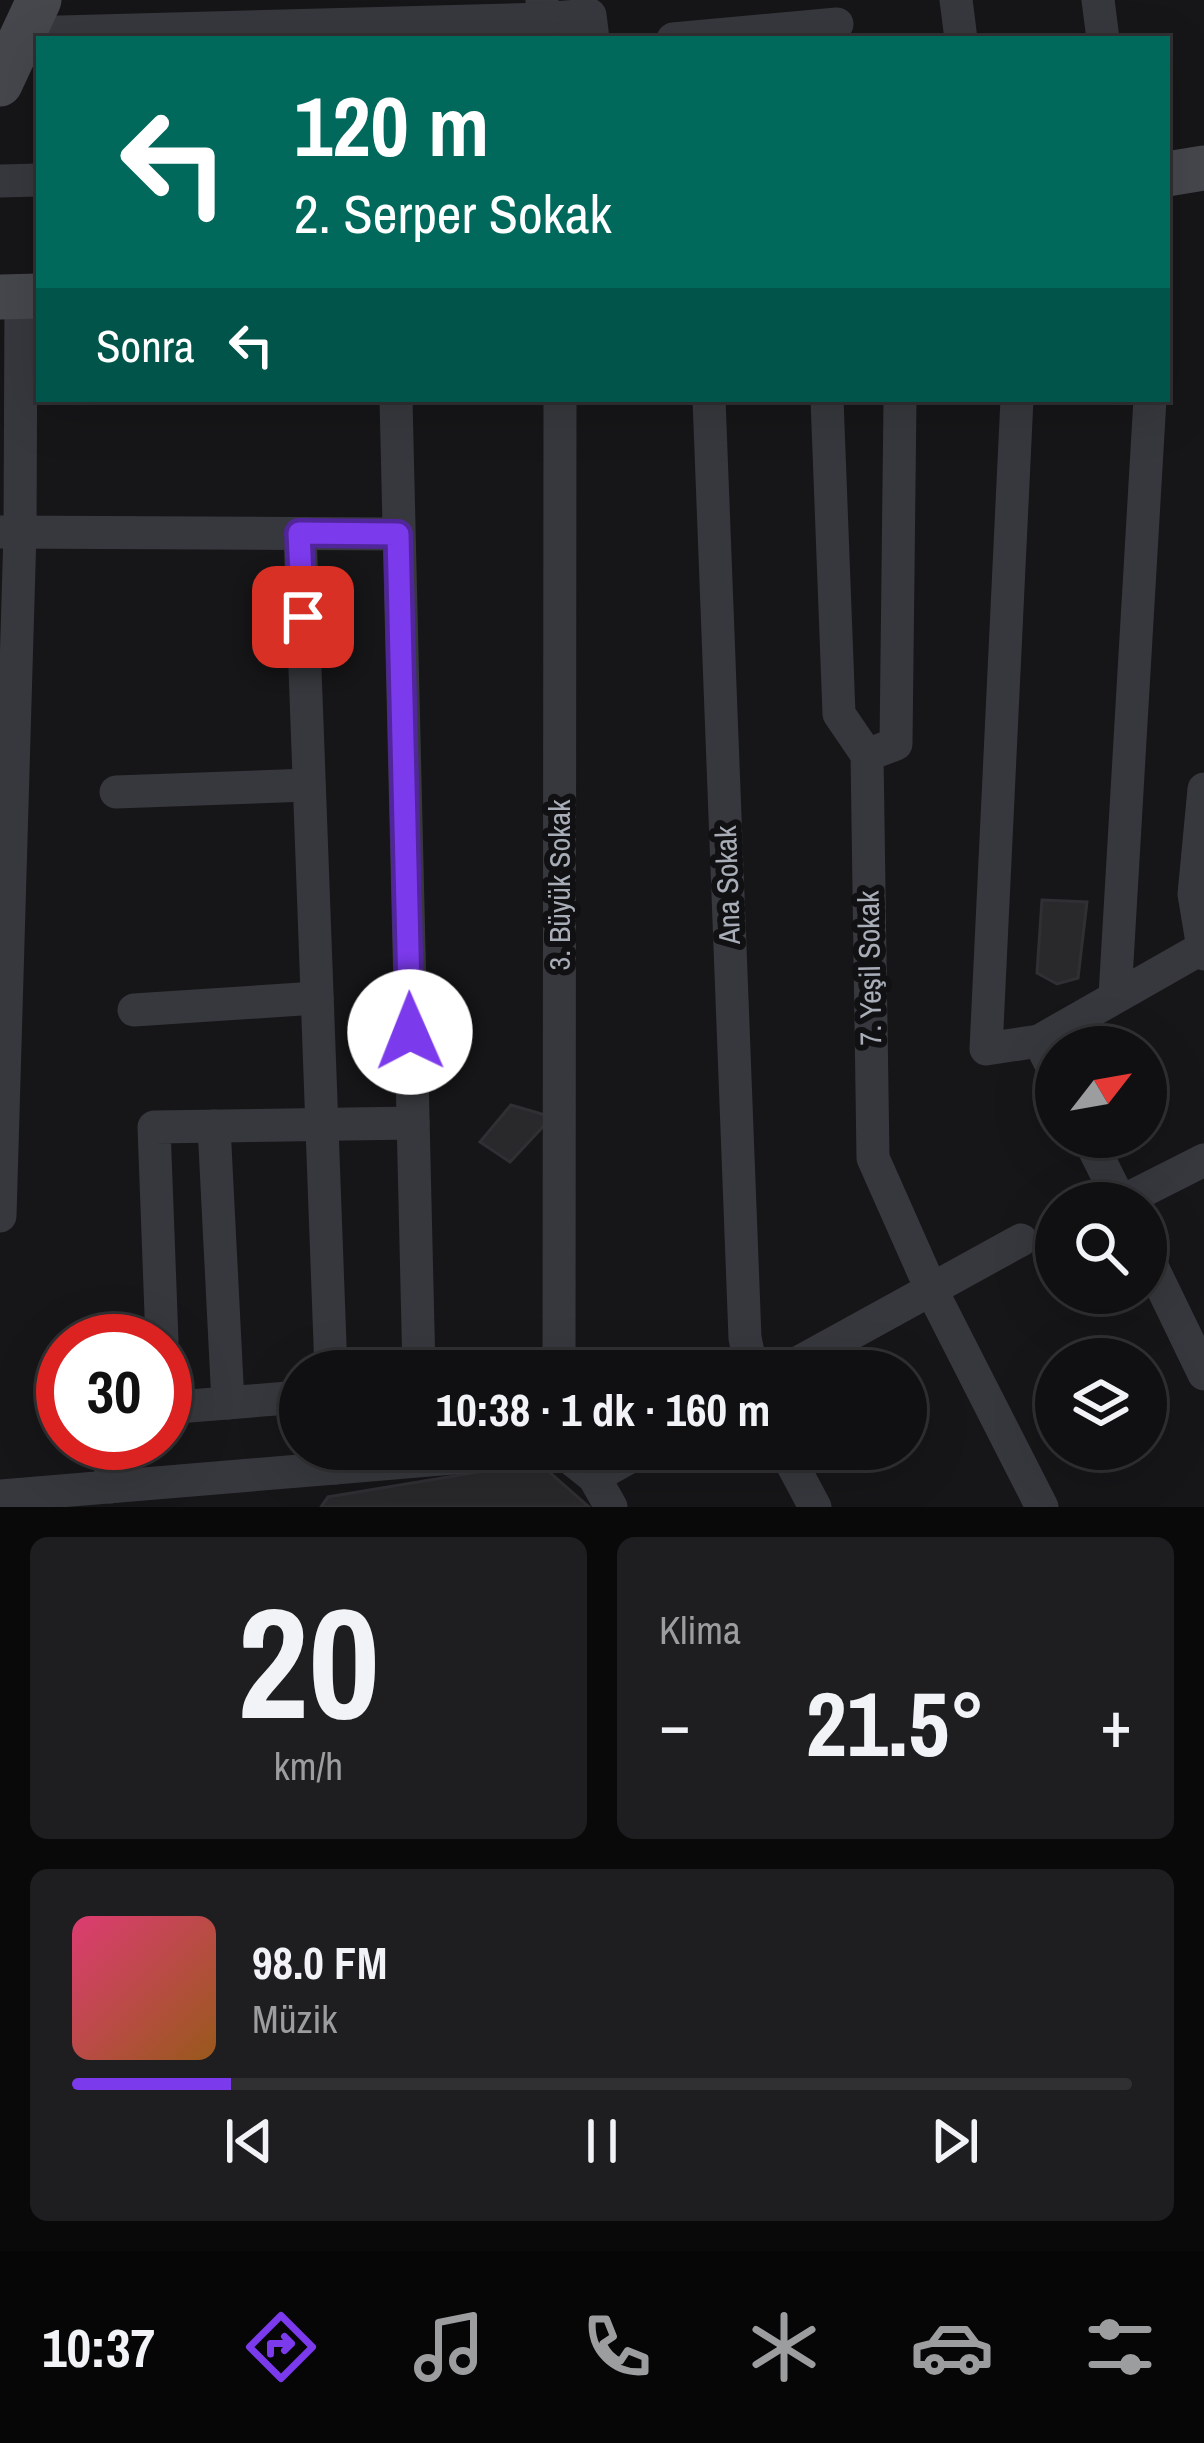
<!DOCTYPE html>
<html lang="tr">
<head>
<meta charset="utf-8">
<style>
	:root { --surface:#101012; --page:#1e1e20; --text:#f1f3f6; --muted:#9c9d9f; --line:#303032; --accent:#7c3aed }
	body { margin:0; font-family:"Archivo Narrow",sans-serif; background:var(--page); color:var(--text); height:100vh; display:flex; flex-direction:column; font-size:45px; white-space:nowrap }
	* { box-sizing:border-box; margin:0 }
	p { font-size:39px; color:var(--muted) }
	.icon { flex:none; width:66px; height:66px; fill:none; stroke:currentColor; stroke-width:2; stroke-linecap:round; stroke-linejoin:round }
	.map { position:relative; height:1507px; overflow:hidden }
	.panel { display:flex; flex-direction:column; gap:30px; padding:30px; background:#09090a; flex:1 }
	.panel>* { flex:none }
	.top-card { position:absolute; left:36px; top:36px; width:1134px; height:366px; border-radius:0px; box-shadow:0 12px 48px #0002,0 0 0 3px var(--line); background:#00695c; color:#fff; overflow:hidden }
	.needle { width:78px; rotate:59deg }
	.buttons { position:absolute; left:1035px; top:1026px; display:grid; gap:24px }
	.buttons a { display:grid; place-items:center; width:132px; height:132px; border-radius:50%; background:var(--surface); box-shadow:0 12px 48px #0002,0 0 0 3px var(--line); font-size:60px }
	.speed { position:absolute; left:36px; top:1314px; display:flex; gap:24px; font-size:60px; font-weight:700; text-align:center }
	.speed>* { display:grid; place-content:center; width:156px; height:156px; border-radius:50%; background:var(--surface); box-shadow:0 12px 48px #0002,0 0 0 3px var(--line); line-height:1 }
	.speed .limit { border:18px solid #d22; background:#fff; color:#111 }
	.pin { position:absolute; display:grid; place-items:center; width:102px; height:102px; color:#fff; margin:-51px; border-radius:24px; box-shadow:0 6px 18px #0006 }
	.me { position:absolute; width:132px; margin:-66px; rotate:359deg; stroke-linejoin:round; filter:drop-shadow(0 0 9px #0008) }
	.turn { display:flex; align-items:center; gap:42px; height:252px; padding:0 60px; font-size:54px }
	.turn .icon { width:156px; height:156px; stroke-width:2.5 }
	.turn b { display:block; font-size:84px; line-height:102px }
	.then { display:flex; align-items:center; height:114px; padding:0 60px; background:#0003; gap:24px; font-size:45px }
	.big { font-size:90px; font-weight:700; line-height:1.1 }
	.panel .tile { flex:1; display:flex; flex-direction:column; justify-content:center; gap:18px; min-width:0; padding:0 42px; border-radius:18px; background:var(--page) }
	.panel .dial { align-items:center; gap:0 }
	.dial b { font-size:156px; line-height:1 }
	.song { display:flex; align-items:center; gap:36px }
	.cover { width:144px; height:144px; border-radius:18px; background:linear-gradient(135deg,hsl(340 70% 55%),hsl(30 70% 35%)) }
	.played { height:12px; border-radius:6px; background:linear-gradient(90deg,var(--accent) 15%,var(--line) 15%) }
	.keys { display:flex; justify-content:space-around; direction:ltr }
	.heat { display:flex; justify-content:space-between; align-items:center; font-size:66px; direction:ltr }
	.panel .tiles { flex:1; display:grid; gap:30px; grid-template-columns:1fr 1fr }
	.tile:last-child { grid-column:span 2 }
	.trip { position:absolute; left:279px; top:1350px; width:648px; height:120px; border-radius:60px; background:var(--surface); box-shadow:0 12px 48px #0002,0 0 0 3px var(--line); font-weight:700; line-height:120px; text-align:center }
	.dock { display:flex; height:192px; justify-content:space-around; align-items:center; background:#060607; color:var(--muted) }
	.dock .icon { width:84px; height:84px }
	.dock .selected { color:var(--accent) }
	.dock b { font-size:54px; color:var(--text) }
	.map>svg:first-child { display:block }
	.building { fill:#29292c; stroke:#303034; stroke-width:3 }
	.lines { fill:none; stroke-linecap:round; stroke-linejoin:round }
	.street { stroke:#37383d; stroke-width:33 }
	.secondary { stroke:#45474d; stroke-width:45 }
	.route-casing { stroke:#51269a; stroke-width:30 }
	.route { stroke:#7c3aed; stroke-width:21 }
	.labels { text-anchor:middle; stroke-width:12; stroke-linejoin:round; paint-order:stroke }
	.street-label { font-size:30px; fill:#a8adb8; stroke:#111113 }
</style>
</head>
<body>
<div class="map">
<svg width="1204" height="1507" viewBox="0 0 1204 1507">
	<rect width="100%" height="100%" fill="#161618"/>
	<g class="building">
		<polygon points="1042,900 1087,902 1078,978 1057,984 1037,973"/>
		<polygon points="511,1105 552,1117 510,1162 480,1142"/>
		<polygon points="538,1462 589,1507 321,1507 328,1497"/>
	</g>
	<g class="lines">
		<g class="street">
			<polyline points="956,0 961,39"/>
			<polyline points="1098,0 1103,39"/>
			<polyline points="542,1 543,19 590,15 593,39"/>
			<polyline points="23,33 543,19"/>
			<polyline points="673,39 837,24"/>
			<polyline points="0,181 39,180"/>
			<polyline points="396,399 419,1371"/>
			<polyline points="709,399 745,1338 752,1371"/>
			<polyline points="827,399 839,714 867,755 873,1158 931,1289 1042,1507"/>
			<polyline points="1017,399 986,1049 1039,1041 1204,947"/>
			<polyline points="2,532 398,534"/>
			<polyline points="300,534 331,1371"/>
			<polyline points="867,755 896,744 900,399"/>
			<polyline points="1204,789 1194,894 1204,954"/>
			<polyline points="116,792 309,785"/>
			<polyline points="1115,996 1150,399"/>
			<polyline points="134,1010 317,998"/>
			<polyline points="1039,1041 1056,1074"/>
			<polyline points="214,1126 228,1403"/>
			<polyline points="1088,1137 1121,1203"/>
			<polyline points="1121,1202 1204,1160"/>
			<polyline points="0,1216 20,532 21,297"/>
			<polyline points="1146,1254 1204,1374"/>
			<polyline points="162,1341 154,1127 413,1123"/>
			<polyline points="559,1371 560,399"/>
			<polyline points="783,1371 1021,1240"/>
			<polyline points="165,1408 300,1397"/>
			<polyline points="559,1449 594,1477 611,1507"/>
			<polyline points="784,1449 815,1507"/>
			<polyline points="334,1451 335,1468 559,1449"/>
			<polyline points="594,1477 644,1449"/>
			<polyline points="110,1487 112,1443"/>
			<polyline points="0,1496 335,1468"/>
		</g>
		<g class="secondary">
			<polyline points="0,84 39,0"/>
			<polyline points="1167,174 1204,168"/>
			<polyline points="0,297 39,296"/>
		</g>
	</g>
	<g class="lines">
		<g class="route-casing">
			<polyline id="route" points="303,617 299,533 398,534 410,1032"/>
		</g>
		<use href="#route" class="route"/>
	</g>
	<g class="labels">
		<g class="street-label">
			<text transform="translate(560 885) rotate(-90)" y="10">3. Büyük Sokak</text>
			<text transform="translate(728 885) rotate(-92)" y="10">Ana Sokak</text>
			<text transform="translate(870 968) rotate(-91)" y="10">7. Yeşil Sokak</text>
		</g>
	</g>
</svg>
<div class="buttons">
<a><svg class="needle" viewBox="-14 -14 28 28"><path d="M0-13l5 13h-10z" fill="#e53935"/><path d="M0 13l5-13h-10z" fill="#9c9d9f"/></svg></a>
<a><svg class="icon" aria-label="search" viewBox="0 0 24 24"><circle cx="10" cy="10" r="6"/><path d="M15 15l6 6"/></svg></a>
<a><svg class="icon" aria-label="layers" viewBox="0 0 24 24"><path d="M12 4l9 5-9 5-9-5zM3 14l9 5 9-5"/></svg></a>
</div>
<div class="speed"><div class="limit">30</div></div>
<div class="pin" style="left:303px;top:617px;background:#d93025"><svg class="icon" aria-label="arrive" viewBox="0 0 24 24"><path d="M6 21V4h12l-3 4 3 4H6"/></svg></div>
<svg class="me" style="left:410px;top:1032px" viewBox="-20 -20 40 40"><circle r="19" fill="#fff"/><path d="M0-13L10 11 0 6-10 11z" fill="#7c3aed"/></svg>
<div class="trip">10:38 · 1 dk · 160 m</div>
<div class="top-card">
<div class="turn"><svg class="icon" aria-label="left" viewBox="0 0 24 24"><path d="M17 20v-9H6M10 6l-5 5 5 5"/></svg><div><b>120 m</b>2. Serper Sokak</div></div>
<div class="then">Sonra<svg class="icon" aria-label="left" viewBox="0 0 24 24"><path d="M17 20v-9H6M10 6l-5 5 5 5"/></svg></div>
</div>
</div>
<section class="panel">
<div class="tiles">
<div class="tile dial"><b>20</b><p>km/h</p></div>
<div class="tile"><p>Klima</p>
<div class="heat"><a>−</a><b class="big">21.5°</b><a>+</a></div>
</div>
<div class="tile">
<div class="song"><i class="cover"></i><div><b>98.0 FM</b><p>Müzik</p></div></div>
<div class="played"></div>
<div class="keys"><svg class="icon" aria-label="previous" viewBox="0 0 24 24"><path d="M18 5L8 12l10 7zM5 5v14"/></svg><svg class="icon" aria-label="pause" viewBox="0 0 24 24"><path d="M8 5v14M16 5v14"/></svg><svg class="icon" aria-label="next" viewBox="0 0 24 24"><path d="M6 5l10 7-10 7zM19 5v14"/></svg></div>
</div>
</div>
</section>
<nav class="dock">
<b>10:37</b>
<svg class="icon selected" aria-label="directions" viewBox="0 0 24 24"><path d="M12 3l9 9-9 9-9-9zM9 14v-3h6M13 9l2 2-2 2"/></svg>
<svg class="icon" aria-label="music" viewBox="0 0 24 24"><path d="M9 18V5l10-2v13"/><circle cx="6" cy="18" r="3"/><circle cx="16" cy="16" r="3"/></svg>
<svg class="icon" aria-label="phone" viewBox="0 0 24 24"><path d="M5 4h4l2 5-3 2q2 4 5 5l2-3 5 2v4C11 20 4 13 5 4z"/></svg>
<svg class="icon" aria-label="climate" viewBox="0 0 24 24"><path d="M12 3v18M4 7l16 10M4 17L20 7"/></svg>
<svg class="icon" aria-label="car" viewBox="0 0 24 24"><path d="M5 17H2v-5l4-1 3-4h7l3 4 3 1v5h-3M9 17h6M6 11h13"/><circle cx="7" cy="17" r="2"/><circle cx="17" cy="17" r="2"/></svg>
<svg class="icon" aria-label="filters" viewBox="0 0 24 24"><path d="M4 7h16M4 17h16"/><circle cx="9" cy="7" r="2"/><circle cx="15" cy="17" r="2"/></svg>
</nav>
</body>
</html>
